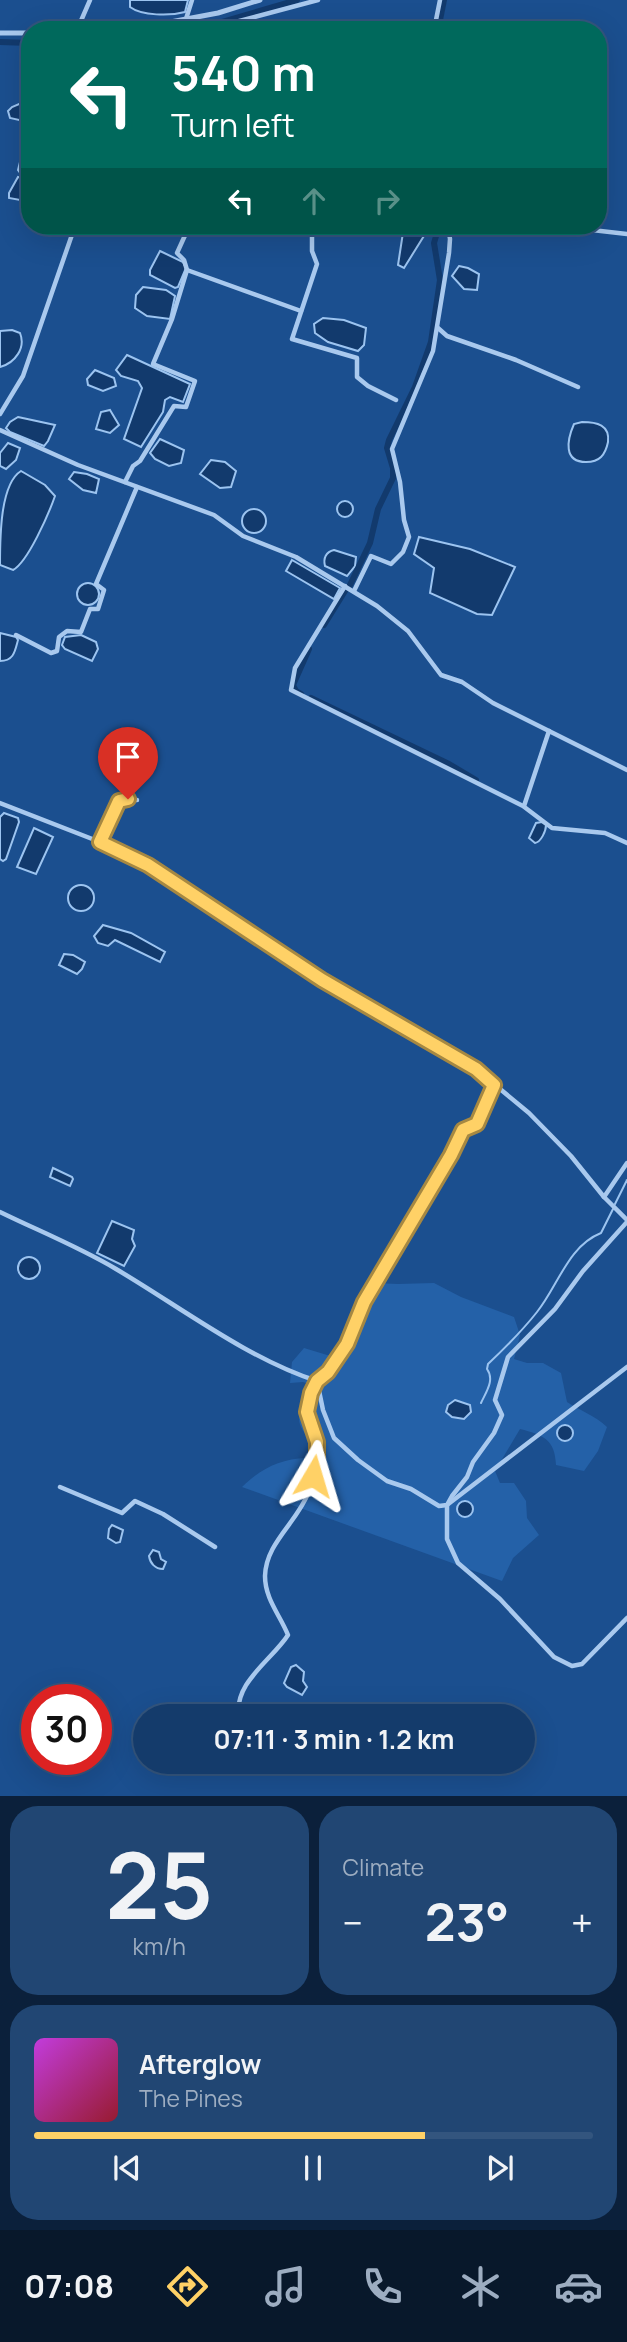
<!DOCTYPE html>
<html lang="en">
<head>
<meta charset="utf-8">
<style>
	:root { --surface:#143b6b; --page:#214673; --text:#f1f3f6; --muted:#9dadc1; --line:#33557e; --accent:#ffd166 }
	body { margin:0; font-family:Manrope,sans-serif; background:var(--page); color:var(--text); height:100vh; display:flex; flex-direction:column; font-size:26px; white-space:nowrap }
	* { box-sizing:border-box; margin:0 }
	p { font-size:23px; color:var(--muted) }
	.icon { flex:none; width:38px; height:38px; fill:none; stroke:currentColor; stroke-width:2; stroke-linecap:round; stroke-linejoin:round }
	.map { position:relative; height:1796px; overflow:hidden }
	.drawer { display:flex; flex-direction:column; gap:10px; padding:10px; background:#0b203b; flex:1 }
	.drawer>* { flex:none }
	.banner { position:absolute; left:21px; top:21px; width:586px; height:214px; border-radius:28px; box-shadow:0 7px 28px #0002,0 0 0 2px var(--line); background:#00695c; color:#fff; overflow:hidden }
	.speed { position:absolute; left:21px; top:1684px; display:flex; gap:14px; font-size:35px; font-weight:700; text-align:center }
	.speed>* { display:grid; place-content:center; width:91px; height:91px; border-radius:50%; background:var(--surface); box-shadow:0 7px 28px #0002,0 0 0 2px var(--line); line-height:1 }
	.speed .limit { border:10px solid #d22; background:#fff; color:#111 }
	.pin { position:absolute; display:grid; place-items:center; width:60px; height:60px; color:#fff; margin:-72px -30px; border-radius:50% 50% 50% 0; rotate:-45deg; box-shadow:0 0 7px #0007 }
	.pin .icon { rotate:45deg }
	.me { position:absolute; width:77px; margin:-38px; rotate:7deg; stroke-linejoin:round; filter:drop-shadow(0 0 5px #0008) }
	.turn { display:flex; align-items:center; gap:24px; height:147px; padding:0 35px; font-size:32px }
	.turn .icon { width:91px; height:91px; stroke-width:2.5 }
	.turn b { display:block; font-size:49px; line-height:60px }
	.lanes { display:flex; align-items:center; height:66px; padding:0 35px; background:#0003; justify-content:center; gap:35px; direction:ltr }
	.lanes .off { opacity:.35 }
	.big { font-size:52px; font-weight:700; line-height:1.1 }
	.drawer .widget { flex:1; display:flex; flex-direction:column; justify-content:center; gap:10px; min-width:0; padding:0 24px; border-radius:28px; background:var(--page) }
	.drawer .dial { align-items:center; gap:0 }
	.dial b { font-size:91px; line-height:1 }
	.song { display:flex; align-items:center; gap:21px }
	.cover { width:84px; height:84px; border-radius:10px; background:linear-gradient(135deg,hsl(290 70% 55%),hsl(350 70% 35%)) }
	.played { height:7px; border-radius:4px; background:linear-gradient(90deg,var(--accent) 70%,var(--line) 70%) }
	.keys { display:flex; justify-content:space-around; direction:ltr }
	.heat { display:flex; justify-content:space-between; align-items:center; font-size:38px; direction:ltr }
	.drawer .tiles { flex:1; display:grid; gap:10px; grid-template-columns:1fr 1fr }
	.widget:last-child { grid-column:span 2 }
	.trip { position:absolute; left:133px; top:1704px; width:402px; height:70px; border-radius:35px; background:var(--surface); box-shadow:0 7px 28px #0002,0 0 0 2px var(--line); font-weight:700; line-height:70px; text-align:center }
	.tab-bar { display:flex; height:112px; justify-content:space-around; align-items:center; background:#08182b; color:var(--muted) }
	.tab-bar .icon { width:49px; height:49px }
	.tab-bar .current { color:var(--accent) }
	.tab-bar b { font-size:32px; color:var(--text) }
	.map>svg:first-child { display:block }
	.green { fill:#2461a8 }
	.water { fill:#123a6d; stroke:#9cc4f0; stroke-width:2 }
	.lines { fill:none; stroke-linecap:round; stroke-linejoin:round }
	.stream { stroke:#9cc4f0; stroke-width:2 }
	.canal { stroke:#123a6d; stroke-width:6 }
	.minor { stroke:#a9c9ee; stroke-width:4.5 }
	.tertiary { stroke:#a9c9ee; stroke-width:5 }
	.route-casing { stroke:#a68842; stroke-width:18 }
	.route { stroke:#ffd166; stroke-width:12 }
</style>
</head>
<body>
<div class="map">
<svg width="627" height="1796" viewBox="0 0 627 1796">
	<rect width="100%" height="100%" fill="#1b4f8f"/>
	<path class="green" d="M372,1283l26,1 36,-1 27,14 53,20 6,18 -6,24 13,4h16l18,10 6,29c14,9 27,13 40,25l-9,24 -14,20 -28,-6c-1,-26 -13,-30 -36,-36l-25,42 5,12h14l12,18 1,17 12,17 -26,23 -11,23 -260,-94c18,-18 38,-28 64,-29l9,-12c-25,-28 -16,-28 -3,-61l-9,-3 -13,1 2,-21 12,-14 33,10 18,-33v-21z"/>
	<g class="water">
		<path d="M130,0h58l-3,12c-15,4 -43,4 -55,-5z"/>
		<path d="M19,104c10,3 11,6 11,16l-2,2 -18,-4 -2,-7 4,-4z"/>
		<polygon points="21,158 30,159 30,175 21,174 18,170"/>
		<path d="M18,177l8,2c1,8 -2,15 -6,21l-11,-2v-5z"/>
		<polygon points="404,226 423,226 427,231 404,268 398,265"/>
		<polygon points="160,251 183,262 186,268 178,287 175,288 150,275 150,270"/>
		<polygon points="459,266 468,268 479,274 477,290 464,289 452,276"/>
		<polygon points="143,287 166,290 175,296 170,319 147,316 135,308 136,295"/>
		<polygon points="323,318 344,320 366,328 364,345 358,351 328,342 315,333 314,324"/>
		<path d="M12,330l8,3c6,15 -5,30 -20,34v-36z"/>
		<polygon points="127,355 190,384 183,402 170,397 165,400 163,412 141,447 124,439 142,388 138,381 121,376 116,370"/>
		<polygon points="95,370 114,378 116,386 103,391 88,385 87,379"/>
		<polygon points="110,410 119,425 110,433 96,429 101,412"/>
		<polygon points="18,417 55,425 48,441 44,446 10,432 6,428 10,422"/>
		<path d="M582,422c15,0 28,3 26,20 -1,5 -3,11 -7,15 -4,4 -10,5 -15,5 -23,0 -19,-22 -12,-38z"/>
		<polygon points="160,439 184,450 181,463 169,466 155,459 150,453"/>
		<polygon points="8,443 20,448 16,460 6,469 0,466 0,453"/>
		<polygon points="211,460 225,462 236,471 231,487 220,488 200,474"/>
		<path d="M21,471l24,14 10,11c-6,17 -27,66 -42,74l-13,-5c0,-27 0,-81 21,-94z"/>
		<polygon points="74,472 87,474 99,479 96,493 83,490 69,479"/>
		<circle cx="345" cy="509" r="8"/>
		<circle cx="254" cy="521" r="12"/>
		<polygon points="419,537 470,549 515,567 492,615 477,614 430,593 434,568 414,554"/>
		<path d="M334,550l22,7 -1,9 -8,10 -22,-10c-2,-8 1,-14 9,-16z"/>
		<polygon points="292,560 340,588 334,599 286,571"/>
		<circle cx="88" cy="594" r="11"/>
		<path d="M0,633l16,4 2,3c-3,11 -4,21 -18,21z"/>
		<polygon points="81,635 96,642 98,649 92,661 65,649 62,645 65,637"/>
		<polygon points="4,813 18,818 19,822 6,859 3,861 0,859 0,817"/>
		<path d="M542,822l4,3c0,6 -5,17 -11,18l-6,-5 7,-15z"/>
		<polygon points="34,828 53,837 36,874 17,867"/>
		<circle cx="81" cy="898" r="13"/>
		<polygon points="103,925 131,933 165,952 160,962 115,940 108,946 98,943 94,936"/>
		<polygon points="64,954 73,955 85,962 82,969 77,974 59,965"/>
		<polygon points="53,1168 72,1177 73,1179 70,1186 50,1177"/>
		<polygon points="112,1221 134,1230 132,1239 135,1246 124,1266 97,1253"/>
		<circle cx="29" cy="1268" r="11"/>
		<polygon points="455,1400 470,1405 471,1412 464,1419 452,1417 446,1412 448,1405"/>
		<circle cx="565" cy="1433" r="8"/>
		<circle cx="465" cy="1509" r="8"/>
		<polygon points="112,1525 123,1530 120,1542 116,1543 108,1538 109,1529"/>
		<path d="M153,1550l6,2 2,7 5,3 -3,7c-8,0 -13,-6 -14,-13z"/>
		<polygon points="296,1665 304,1672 303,1681 307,1687 302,1695 287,1687 284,1683 291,1667"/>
	</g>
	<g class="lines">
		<g class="stream">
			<polyline points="615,1204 627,1180"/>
			<path d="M481,1403c5,-11 14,-23 6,-34l1,-5c17,-16 34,-33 49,-52 21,-26 31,-66 64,-79l12,-24"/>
		</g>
		<g class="canal">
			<polyline points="195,30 297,0"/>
			<polyline points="438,30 444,0"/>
			<polyline points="0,42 30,43"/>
			<polyline points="350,585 370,543 378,509 393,478 393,468 387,448 389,440 415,387 431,342 440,280 434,243 439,226"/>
			<polyline points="324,625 345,591"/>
			<polyline points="301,694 296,691 293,685 309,649"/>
			<polyline points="311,698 449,764 476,780"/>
		</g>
		<g class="minor">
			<polyline points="186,19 192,0"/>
			<polyline points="228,24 318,0"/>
			<polyline points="77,30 90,0"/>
			<polyline points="434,30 440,0"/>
			<polyline points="176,226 187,231 177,253 184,260 187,270 301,311"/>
			<polyline points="312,226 312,251 317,264 292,339 357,358 357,377 368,386 396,400"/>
			<polyline points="557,226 627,234"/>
			<polyline points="438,328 447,336 516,360 578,387"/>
			<polyline points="0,414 23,376 75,226"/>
			<polyline points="0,430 78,465 214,515 243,536 296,557 377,606 408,631 441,675 462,682 493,703 627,770"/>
			<polyline points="125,482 133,466 140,461 174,406 186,407 195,381 153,364 172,319 187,270"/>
			<polyline points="345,586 295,668 291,690 523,806 552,828 605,833 627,843"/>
			<polyline points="354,591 371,556 391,564 403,552 409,537 404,520 400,482 392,449 433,351 449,253 450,239 448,226"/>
			<polyline points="16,635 51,653 57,651 59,637 67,631 81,632 90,609 98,609 104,590 96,584 137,487"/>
			<polyline points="0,803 100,842 148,865 322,980 476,1069 529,1113 571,1156 604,1197 627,1220"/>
			<polyline points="524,806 549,731"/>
			<polyline points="100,842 119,801 137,800"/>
			<polyline points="604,1197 627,1163"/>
			<path d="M0,1212c39,19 79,35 116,57 63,37 132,90 201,112l11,-9 19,-28 17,-42 87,-147 12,-25 14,-6 17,-39"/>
			<polyline points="627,1222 583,1271 555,1309 508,1357 495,1400 502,1415 494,1433 473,1462 467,1477 452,1496 447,1505 447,1539 458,1563 500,1599 554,1657 572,1666 582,1664 627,1618"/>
			<polyline points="317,1381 323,1410 334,1438 358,1460 387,1481 411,1489 439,1506 447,1505 627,1367"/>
			<polyline points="60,1487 122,1513 135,1501 163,1514 215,1547"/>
			<path d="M239,1717c-6,-34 33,-57 49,-82 -8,-20 -23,-36 -23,-59 1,-34 33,-54 44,-85 5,-14 9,-32 8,-47 -4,-31 -18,-27 0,-62"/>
		</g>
		<g class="tertiary">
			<polyline points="128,30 218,13 260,0"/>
			<polyline points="0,33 30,33"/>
		</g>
	</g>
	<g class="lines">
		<g class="route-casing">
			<polyline id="route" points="128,799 119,801 100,842 148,865 322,980 476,1069 494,1085 477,1124 463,1130 451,1155 364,1302 347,1344 328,1372 317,1381 311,1393 307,1412 317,1442 317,1461 313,1476"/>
		</g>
		<use href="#route" class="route"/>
	</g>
</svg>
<div class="speed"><div class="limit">30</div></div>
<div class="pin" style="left:128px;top:799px;background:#d93025"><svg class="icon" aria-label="arrive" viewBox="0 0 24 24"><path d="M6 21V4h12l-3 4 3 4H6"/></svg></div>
<svg class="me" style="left:313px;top:1476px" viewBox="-20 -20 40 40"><path d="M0-17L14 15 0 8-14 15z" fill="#ffd166" stroke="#fff" stroke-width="4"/></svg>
<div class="trip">07:11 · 3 min · 1.2 km</div>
<div class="banner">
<div class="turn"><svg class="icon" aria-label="left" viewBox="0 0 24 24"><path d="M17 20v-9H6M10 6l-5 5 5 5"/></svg><div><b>540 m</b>Turn left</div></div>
<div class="lanes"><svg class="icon" aria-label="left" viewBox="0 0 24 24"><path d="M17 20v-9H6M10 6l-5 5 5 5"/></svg><svg class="icon off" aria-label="ahead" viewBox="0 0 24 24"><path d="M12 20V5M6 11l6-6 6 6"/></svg><svg class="icon off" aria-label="right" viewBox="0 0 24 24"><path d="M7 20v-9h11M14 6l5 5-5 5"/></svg></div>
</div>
</div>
<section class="drawer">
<div class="tiles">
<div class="widget dial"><b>25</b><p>km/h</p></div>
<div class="widget"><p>Climate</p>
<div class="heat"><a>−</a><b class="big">23°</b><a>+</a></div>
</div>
<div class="widget">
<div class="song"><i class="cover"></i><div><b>Afterglow</b><p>The Pines</p></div></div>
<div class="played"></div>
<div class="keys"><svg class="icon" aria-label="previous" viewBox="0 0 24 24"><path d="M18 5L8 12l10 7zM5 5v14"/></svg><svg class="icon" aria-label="pause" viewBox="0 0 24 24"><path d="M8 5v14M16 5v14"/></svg><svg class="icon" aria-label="next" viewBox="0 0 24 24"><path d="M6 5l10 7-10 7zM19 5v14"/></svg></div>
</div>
</div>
</section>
<nav class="tab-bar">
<b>07:08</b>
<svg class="icon current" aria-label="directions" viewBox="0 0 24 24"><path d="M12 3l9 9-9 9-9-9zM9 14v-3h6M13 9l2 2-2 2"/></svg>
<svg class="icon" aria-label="music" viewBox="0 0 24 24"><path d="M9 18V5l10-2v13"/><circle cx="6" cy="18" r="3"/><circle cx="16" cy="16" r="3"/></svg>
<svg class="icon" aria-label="phone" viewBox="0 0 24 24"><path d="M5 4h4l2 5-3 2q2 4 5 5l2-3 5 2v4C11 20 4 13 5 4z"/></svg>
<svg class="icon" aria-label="climate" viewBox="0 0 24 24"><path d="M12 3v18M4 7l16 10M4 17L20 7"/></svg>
<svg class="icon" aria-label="car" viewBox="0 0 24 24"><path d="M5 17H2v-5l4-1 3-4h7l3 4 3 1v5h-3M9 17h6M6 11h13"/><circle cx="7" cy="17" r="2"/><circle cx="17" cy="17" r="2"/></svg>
</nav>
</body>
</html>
